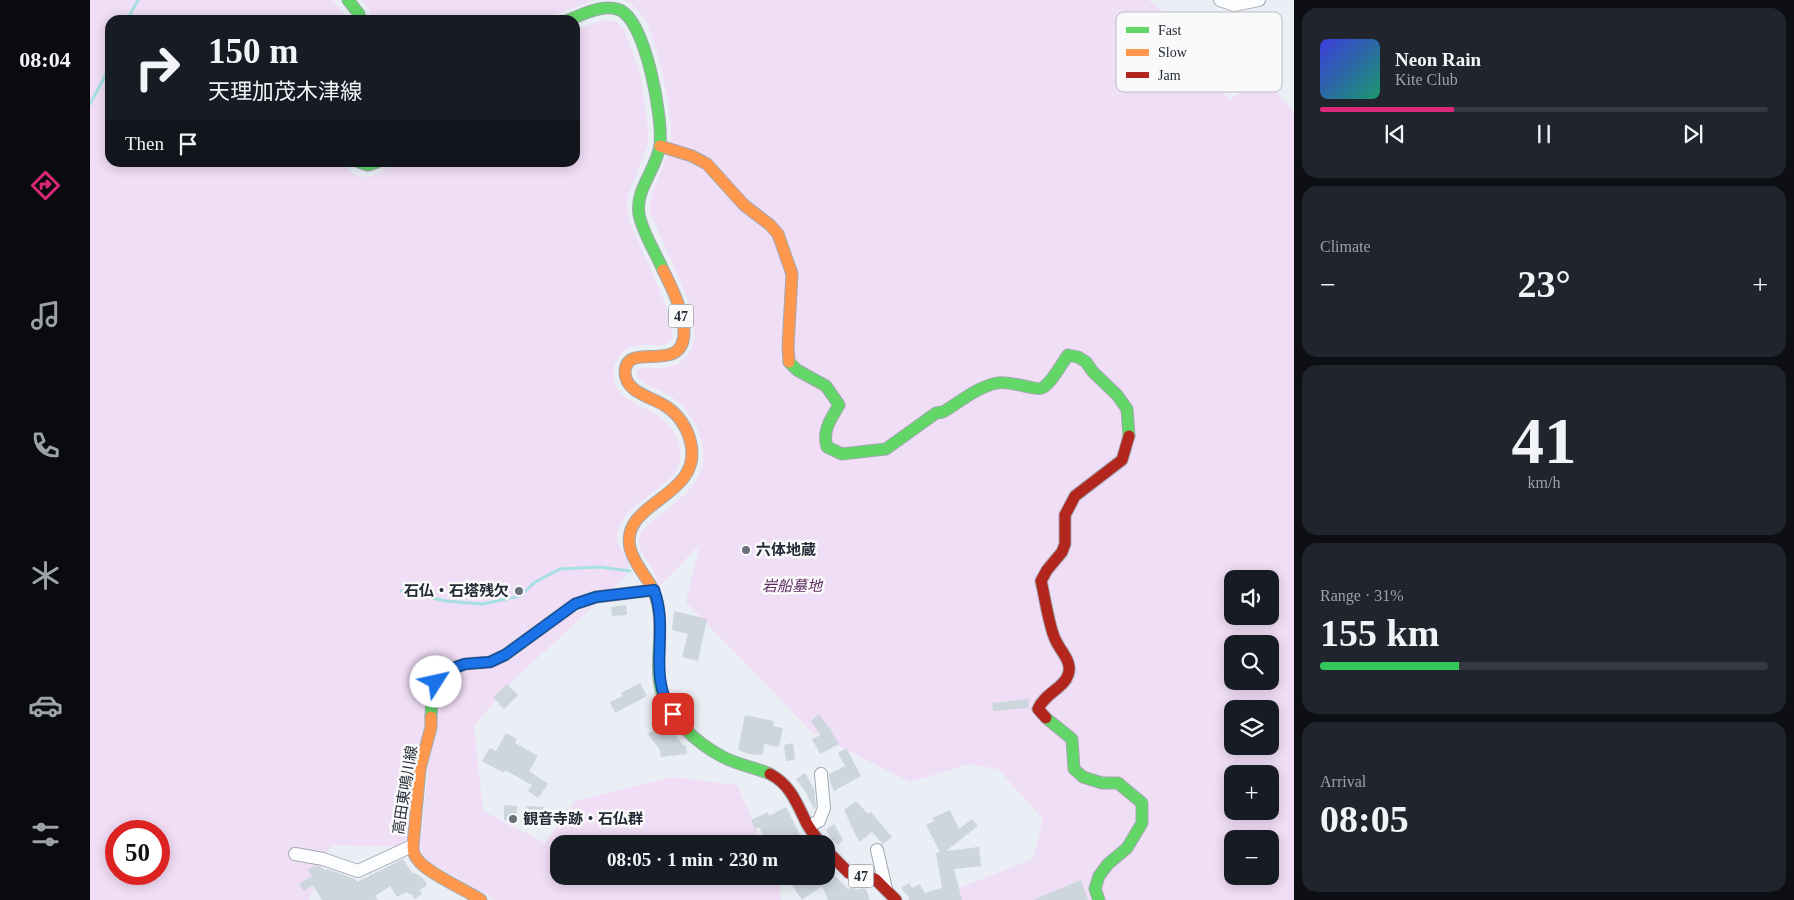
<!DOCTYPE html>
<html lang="en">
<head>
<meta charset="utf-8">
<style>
	:root { --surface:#171b24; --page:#20242c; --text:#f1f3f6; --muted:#9ea1a6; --line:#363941; --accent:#db2777 }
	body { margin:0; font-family:"Times New Roman","Noto Sans JP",serif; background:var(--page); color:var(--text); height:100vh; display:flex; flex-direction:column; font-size:19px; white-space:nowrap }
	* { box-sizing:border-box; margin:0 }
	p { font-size:16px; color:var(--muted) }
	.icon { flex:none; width:28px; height:28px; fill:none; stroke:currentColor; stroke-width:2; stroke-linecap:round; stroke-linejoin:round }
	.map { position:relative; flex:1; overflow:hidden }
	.panel { display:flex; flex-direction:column; gap:8px; padding:8px; background:#0d0f14; width:500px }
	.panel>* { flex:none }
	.guide { position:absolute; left:15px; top:15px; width:475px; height:152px; border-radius:15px; box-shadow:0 2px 12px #0003; background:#171b24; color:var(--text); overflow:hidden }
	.fabs { position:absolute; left:1134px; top:570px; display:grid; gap:10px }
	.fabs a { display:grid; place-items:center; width:55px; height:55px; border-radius:10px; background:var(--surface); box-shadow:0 2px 12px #0003; font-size:25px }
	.speed { position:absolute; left:15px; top:820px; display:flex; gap:10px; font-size:25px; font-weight:700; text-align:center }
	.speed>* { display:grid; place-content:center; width:65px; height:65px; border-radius:50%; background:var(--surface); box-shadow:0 2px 12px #0003; line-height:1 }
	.speed .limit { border:8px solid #d22; background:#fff; color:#111 }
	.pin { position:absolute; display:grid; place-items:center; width:42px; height:42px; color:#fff; margin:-21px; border-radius:10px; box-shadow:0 2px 8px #0006 }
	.me { position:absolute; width:55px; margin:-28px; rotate:55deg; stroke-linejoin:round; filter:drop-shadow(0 0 4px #0008) }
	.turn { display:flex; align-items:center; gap:18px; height:105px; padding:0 20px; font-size:22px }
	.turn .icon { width:65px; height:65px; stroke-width:2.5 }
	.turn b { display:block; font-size:35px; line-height:42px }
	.then { display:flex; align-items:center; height:48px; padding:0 20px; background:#0003; gap:10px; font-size:19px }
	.big { font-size:38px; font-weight:600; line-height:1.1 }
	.panel .card { flex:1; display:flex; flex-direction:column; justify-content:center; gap:8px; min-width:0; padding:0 18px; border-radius:15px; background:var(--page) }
	.panel .dial { align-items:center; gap:0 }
	.dial b { font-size:65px; line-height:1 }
	.song { display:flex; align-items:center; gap:15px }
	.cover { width:60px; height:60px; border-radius:8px; background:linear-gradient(135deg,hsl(240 70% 55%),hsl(160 70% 35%)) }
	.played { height:5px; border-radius:2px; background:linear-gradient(90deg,var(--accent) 30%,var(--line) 30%) }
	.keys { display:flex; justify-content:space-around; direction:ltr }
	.heat { display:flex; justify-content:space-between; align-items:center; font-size:28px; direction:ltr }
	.charge { height:8px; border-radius:4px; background:linear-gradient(90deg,#34c759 31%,var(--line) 0) }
	.trip { position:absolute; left:460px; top:835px; width:285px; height:50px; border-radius:15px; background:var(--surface); box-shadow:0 2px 12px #0003; font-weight:600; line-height:50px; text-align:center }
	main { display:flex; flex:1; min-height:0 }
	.tab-bar { display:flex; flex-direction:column; width:90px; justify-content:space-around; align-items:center; background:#090b0e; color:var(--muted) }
	.tab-bar .icon { width:35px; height:35px }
	.tab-bar .on { color:var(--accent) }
	.tab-bar b { font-size:22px; color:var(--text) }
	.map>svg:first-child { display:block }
	.green { fill:#f0ddf6; fill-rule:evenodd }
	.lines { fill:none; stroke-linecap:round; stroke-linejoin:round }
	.stream { stroke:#a6e0e1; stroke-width:3 }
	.building { fill:#ccd6dc }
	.street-casing { stroke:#a2a8b0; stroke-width:14 }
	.fast-casing { stroke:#a2a8b0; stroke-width:13 }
	.slow-casing { stroke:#a2a8b0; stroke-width:13 }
	.jam-casing { stroke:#a2a8b0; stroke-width:13 }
	.street { stroke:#fcfdfe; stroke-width:12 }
	.fast { stroke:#63d668; stroke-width:11 }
	.slow { stroke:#ff974d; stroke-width:11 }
	.jam { stroke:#b3261e; stroke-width:11 }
	.route-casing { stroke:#114b97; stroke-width:12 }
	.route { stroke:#1a73e8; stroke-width:9 }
	.poi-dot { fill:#69707a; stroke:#fafafa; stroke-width:2 }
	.labels { text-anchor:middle; stroke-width:5; stroke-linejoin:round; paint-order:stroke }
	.shield { fill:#fafafa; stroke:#646972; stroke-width:1 }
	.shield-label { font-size:14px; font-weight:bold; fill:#242b37 }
	.poi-label { font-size:15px; font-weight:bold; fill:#242b37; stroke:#fafafa; text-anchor:start }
	.park-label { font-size:15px; font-style:italic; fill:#5e2a62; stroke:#fafafa }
	.street-label { font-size:15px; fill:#242b37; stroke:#fafafa }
	.key { fill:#fafafa; stroke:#babcc0; stroke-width:1 }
	.key-label { font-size:14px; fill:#242b37 }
</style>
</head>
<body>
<main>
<nav class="tab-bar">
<b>08:04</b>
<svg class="icon on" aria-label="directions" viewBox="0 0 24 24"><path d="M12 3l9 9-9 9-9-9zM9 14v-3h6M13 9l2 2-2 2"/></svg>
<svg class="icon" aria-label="music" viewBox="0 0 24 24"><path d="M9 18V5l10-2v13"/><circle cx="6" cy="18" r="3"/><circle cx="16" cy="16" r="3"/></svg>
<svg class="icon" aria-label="phone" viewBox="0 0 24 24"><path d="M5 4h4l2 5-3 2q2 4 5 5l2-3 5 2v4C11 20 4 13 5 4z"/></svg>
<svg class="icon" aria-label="climate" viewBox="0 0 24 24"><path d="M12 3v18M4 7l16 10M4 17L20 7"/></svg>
<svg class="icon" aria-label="car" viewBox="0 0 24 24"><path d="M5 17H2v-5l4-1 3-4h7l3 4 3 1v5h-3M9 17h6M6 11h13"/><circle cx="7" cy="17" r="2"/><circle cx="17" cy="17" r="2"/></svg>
<svg class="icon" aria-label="filters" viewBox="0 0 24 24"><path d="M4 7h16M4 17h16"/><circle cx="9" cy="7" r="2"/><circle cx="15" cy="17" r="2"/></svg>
</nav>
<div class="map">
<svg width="1204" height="900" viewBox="0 0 1204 900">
	<rect width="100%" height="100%" fill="#eaeff5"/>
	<g class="green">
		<path d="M0,0h243l15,20h-238v142l234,1c13,23 35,14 50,0l181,-1v-132c15,-5 36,-17 48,-3l18,49 7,54v14l-19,49 -2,8 1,15c6,22 53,108 43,124 -8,14 -42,-8 -55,22 -3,6 -3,12 -2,18 8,31 51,24 64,61 2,6 3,12 2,18 -4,32 -58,39 -63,77 -1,11 10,18 11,27 0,4 0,8 -1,12l-14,13 -111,62 -13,5 -44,9 -20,62 -20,121 -74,-2 -22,55h-219zM26,831h43v43h-43z"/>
		<polygon points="272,0 505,0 448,20 282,20 279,9"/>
		<path d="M534,0h524c32,20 61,69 81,100l33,-22 30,31 2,5v786h-346l-2,-7 87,-34 10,-40 -45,-50 -29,-5 -59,18 -98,-50 -126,-130 14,-58 -41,43c-2,-4 -3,-10 -5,-14 -4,-10 -15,-20 -15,-31 0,-11 9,-18 17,-24 31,-23 59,-44 42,-87 -5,-15 -17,-29 -31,-37 -10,-6 -26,-9 -31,-20l1,-4 3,-2h23l17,-5 11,-12 4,-14 -4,-30 -41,-95c-1,-23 15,-44 20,-66 6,-25 -14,-111 -28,-131 -5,-7 -11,-11 -18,-15zM1142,579h38v37h-38zM1142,644h38v37h-38zM1142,709h38v37h-38zM1142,774h38v37h-38zM1142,839h38v37h-38z"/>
		<polygon points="505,605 420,683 384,726 393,811 455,843 485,801 582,777 647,785 673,844 469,844 469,876 688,876 691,900 406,900 339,862 333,855 330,846 338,770 352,685 361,677 489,611"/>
	</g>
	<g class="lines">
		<g class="stream">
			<polyline points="37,20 48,0"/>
			<polyline points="0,104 20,67"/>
			<polyline points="311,591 356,601 392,604 430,596 445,582 470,569 509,567 540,571"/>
		</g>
	</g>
	<g class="building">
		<polygon points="536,605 537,615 522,616 521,607"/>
		<polygon points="584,611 617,619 608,661 592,657 598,634 582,630"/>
		<polygon points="550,683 557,696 525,713 520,702 533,696 531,693"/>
		<polygon points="417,684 428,695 414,709 403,697"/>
		<polygon points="939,699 938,708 903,711 902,703"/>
		<polygon points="729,714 740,729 749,744 730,754 722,739 731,735 721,721"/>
		<polygon points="655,715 684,721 683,726 693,728 689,747 674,744 673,755 659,754 648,750"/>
		<polygon points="574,722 594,746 596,745 597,754 571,757 570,750 558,734"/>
		<polygon points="416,733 427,739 425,743 448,756 439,771 458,784 448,798 438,791 442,785 415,770 414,773 392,761 400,748 406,751"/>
		<polygon points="703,743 705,760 696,761 694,745"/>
		<polygon points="756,748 771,776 744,791 740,782 739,774 755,766 748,753"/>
		<polygon points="715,773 724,789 726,807 724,809 715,791 706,779"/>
		<polygon points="766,801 778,814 781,812 802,837 793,844 782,832 769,842 754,810"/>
		<polygon points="414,805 427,806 426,820 414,820"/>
		<polygon points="435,806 453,807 459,813 451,821"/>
		<polygon points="696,807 709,833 716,844 677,844 669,827 665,829 661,820 678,812 679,816"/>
		<polygon points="860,810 869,829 882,819 888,826 856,851 889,847 891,866 864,869 872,900 819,900 818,896 811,888 819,883 822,888 830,884 835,893 852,888 846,853 850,852 836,825 844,821 842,818"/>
		<polygon points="744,824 753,840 748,845 742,840 736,830"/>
		<polygon points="313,859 323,874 325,873 334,879 337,885 330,890 332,894 324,899 322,894 318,894 317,892 307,897 300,886 285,896 288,900 232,900 223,885 214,891 209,884 222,876 218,870 224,866 233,868 235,871 237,869 265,879 267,882"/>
		<polygon points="736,867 758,889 765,887 766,890 772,888 776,889 780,900 738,900 732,886 712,900 696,876 736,876"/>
		<polygon points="991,880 998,900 943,900"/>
	</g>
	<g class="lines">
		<g class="street-casing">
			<g id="street">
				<polyline points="1130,0 1144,5 1169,0"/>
				<polyline points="719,826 729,821 734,808 731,774"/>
				<polyline points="787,850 796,889"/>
				<polyline points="205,854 233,859 268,871 322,846"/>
			</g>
		</g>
		<g class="fast-casing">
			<g id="fast">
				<polyline points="258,0 269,14 270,20"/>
				<path d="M478,20c14,-5 36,-17 52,-10 26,12 43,108 40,135 -3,24 -25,44 -21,69 3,18 17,39 24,56"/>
				<polyline points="269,162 278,165 287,162"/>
				<path d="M699,362l8,8 29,16 13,19c-8,14 -17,25 -12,42l15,7 44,-5 50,-36 7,-1c17,-10 34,-25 54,-29 11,-3 40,8 45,5 9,-4 20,-25 26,-33l10,2 8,5 7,10 24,23 10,14 2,27"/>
				<path d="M560,584c12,21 10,44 9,68 -1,13 -1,26 2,38 7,28 37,54 62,67 15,8 31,10 47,17"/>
				<polyline points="341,717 342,693 349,677 358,670 375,664 400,662 415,655 485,604 506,597 564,590"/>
				<polyline points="956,718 982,739 984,769 993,777 1012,783 1028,783 1052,803 1052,823 1037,848 1018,864 1009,876 1005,889 1009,900"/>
			</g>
		</g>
		<g class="slow-casing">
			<g id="slow">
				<polyline points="570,146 602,156 617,164 654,205 680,225 688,234 702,274 698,346 699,362"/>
				<path d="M560,584c-7,-11 -17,-23 -20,-36 -10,-47 72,-50 61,-104 -3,-15 -12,-29 -24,-37 -14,-10 -42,-14 -42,-35 1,-33 60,5 59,-41 -1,-21 -12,-43 -21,-61"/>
				<path d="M341,717v10l-11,42 -7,77c0,5 1,10 5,14 9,13 48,30 63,40"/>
			</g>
		</g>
		<g class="jam-casing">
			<g id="jam">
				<path d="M956,718l-8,-9c7,-16 26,-21 30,-34 5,-13 -7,-23 -12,-34 -7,-13 -11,-44 -15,-60l6,-11 15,-18 3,-8v-29l10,-19 47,-36 7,-24"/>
				<path d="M680,774c21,11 27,30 37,50 4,7 9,13 14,20"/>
				<polyline points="736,850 759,873 785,879 806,900"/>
			</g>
		</g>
		<use href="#street" class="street"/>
		<use href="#fast" class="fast"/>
		<use href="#slow" class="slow"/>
		<use href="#jam" class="jam"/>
	</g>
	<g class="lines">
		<g class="route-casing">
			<path id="route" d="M346,682l12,-12 17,-6 25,-2 15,-7 70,-51 21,-7 58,-7c16,42 -8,84 19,124"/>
		</g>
		<use href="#route" class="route"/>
	</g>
	<g class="poi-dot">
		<circle cx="656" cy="550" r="5"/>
		<circle cx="429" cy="591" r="5"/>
		<circle cx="423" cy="819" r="5"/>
	</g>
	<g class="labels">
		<g class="shield">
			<rect x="578.5" y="304.5" width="25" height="23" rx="4"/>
			<rect x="758.5" y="864.5" width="25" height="23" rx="4"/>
		</g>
		<g class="shield-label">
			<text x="591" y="321">47</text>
			<text x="771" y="881">47</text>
		</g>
		<g class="poi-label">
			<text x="666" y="555">六体地蔵</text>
			<text x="419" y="596" text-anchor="end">石仏・石塔残欠</text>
			<text x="433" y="824">観音寺跡・石仏群</text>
		</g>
		<g class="park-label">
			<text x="702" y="591">岩船墓地</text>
		</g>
		<g class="street-label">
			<text transform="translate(315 790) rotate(-81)" y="5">高田東鳴川線</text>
		</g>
	</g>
	<rect x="1026" y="12" width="166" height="80" rx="8" class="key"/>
	<rect x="1036" y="27" width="23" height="6" fill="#63d668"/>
	<rect x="1036" y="49" width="23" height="7" fill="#ff974d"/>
	<rect x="1036" y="72" width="23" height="6" fill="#b3261e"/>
	<g class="key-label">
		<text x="1068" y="35">Fast</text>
		<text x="1068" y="57">Slow</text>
		<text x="1068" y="80">Jam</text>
	</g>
</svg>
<div class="fabs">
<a><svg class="icon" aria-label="sound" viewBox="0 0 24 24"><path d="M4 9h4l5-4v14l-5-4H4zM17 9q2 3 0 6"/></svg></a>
<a><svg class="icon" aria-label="search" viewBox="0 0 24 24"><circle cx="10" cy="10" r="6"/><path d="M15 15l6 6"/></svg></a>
<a><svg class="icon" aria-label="layers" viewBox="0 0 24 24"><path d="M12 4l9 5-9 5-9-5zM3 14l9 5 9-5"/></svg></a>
<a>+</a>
<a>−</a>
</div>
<div class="speed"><div class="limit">50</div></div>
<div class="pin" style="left:583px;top:714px;background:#d93025"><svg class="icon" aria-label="arrive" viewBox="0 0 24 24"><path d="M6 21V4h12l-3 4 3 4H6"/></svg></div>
<svg class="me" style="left:346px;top:682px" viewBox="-20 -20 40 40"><circle r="19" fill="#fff"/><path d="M0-13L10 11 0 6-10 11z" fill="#1a73e8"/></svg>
<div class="trip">08:05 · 1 min · 230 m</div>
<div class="guide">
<div class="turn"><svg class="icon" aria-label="right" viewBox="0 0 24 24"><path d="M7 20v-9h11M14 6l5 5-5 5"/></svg><div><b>150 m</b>天理加茂木津線</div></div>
<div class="then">Then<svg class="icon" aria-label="arrive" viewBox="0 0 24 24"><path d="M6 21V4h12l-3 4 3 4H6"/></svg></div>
</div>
</div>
<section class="panel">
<div class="card">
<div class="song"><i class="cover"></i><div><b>Neon Rain</b><p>Kite Club</p></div></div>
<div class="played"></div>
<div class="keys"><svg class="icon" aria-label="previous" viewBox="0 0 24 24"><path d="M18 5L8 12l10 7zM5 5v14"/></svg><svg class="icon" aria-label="pause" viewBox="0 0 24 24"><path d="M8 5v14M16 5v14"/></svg><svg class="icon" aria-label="next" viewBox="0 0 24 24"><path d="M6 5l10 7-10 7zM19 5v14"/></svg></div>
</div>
<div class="card"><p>Climate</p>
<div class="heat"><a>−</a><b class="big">23°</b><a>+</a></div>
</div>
<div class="card dial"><b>41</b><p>km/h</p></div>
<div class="card"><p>Range · 31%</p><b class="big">155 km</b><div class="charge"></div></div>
<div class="card"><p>Arrival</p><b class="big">08:05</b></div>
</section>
</main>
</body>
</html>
